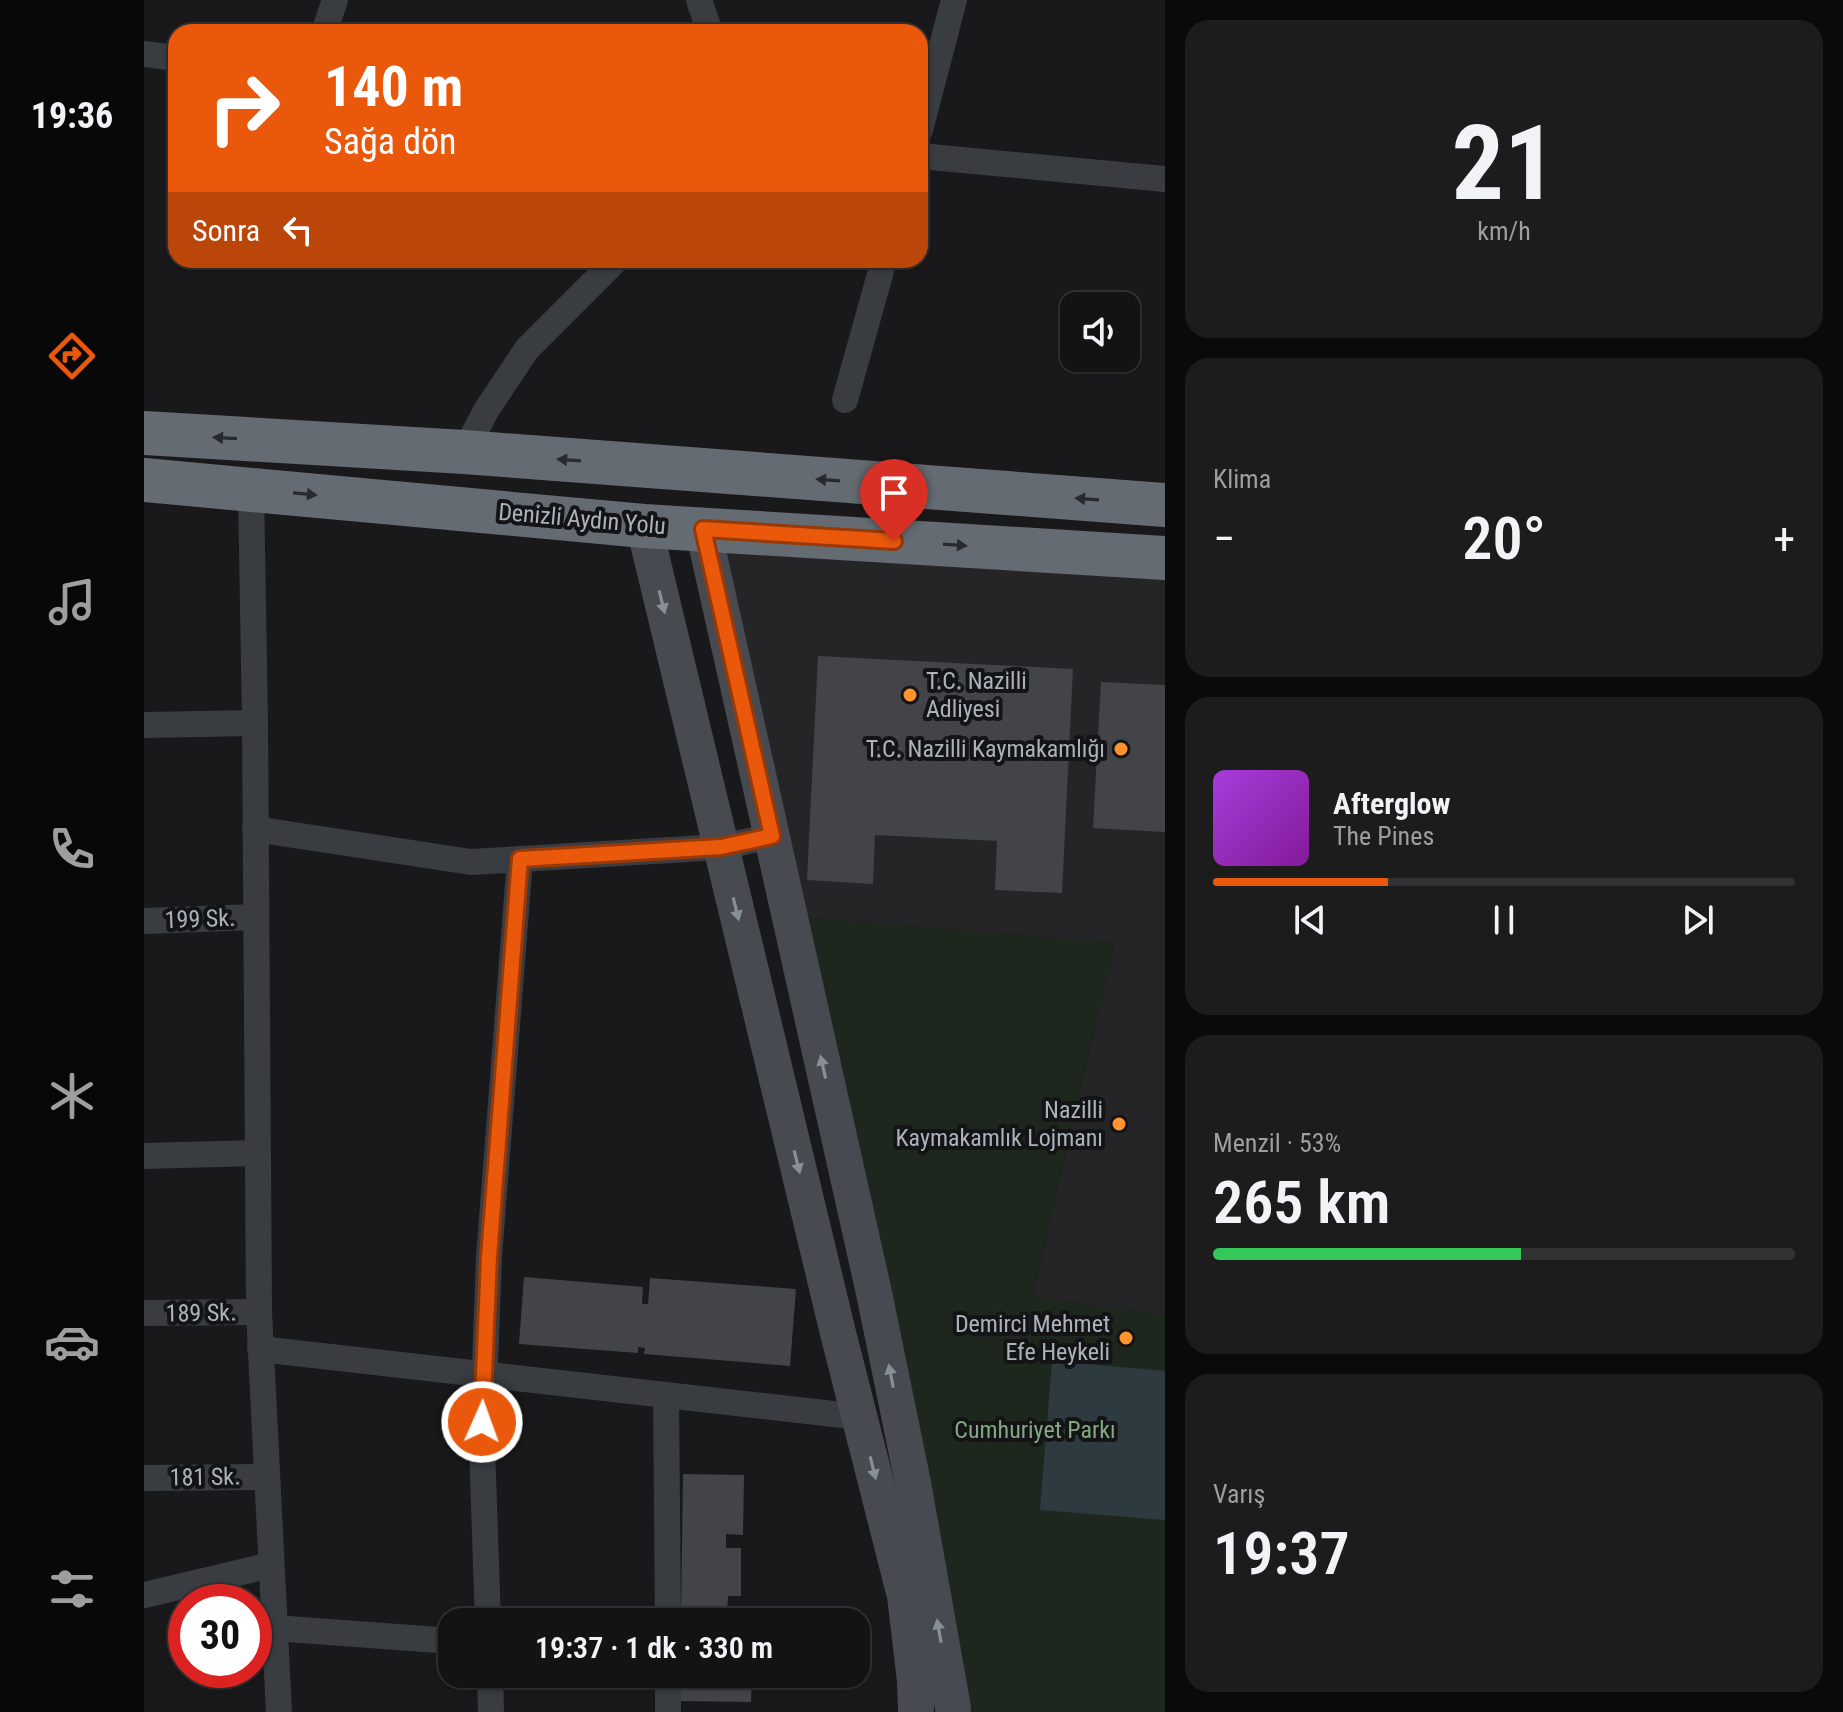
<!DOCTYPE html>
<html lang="tr">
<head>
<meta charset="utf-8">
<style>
	:root { --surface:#131314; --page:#1c1c1d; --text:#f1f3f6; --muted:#9d9ea0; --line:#323234; --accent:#ea580c }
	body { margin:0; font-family:"Roboto Condensed",sans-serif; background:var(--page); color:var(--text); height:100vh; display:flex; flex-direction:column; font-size:30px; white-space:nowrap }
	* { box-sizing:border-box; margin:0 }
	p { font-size:26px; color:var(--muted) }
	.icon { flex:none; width:44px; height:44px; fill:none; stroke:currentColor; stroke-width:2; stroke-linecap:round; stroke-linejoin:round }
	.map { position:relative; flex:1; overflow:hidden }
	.panel { display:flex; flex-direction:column; gap:20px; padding:20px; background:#0a0a0b; width:678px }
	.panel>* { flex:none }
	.top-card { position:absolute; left:24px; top:24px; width:760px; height:244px; border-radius:24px; box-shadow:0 2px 6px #0004,0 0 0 2px var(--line); background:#ea580c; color:#fff; overflow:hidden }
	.fabs { position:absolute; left:916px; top:292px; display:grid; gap:16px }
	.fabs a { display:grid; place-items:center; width:80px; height:80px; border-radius:16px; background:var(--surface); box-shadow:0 2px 6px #0004,0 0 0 2px var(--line); font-size:40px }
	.speed { position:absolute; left:24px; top:1584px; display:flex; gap:16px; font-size:40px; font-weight:700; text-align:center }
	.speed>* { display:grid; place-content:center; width:104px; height:104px; border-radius:50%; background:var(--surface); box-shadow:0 2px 6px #0004,0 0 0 2px var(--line); line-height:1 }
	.speed .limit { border:12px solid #d22; background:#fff; color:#111 }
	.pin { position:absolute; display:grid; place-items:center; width:68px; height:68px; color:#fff; margin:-82px -34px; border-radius:50% 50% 50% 0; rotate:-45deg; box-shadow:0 0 8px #0007 }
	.pin .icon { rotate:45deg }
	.me { position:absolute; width:88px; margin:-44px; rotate:2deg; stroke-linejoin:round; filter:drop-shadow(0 0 6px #0008) }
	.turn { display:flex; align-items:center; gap:28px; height:168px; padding:0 24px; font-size:36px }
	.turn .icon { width:104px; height:104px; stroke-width:2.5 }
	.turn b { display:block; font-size:56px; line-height:68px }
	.then { display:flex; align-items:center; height:76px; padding:0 24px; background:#0003; gap:16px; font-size:30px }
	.big { font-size:60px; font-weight:600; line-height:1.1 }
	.panel .card { flex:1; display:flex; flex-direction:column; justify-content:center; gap:12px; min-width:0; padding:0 28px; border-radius:24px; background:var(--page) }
	.panel .dial { align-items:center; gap:0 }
	.dial b { font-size:104px; line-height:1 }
	.song { display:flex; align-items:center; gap:24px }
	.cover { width:96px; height:96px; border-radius:12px; background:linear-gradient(135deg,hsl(280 70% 55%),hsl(290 70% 35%)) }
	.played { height:8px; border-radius:4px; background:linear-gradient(90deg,var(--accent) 30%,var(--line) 30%) }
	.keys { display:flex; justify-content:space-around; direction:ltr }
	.heat { display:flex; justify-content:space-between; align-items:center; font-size:44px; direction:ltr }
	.charge { height:12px; border-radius:6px; background:linear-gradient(90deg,#34c759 53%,var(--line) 0) }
	.trip { position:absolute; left:294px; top:1608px; width:432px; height:80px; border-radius:24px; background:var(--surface); box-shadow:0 2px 6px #0004,0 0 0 2px var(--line); font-weight:600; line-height:80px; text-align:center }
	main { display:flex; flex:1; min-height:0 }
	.dock { display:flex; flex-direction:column; width:144px; justify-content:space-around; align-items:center; background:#080808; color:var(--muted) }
	.dock .icon { width:56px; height:56px }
	.dock .on { color:var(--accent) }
	.dock b { font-size:36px; color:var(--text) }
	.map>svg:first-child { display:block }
	.built { fill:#252528 }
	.green { fill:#1e271e }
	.water { fill:#2d3b41 }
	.building { fill:#434448 }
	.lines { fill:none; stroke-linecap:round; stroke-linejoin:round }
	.street { stroke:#393c41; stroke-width:26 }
	.secondary { stroke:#474b51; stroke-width:36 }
	.highway { stroke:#656b72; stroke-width:44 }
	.oneway { fill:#282a2d }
	.oneway2 { fill:#878f97 }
	.route-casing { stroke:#983908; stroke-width:20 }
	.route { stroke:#ea580c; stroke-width:14 }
	.poi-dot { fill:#ff942d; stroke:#141416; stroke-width:3 }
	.labels { text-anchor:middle; stroke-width:8; stroke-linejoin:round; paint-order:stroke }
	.street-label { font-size:24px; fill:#aab3bc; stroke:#141416 }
	.poi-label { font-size:24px; fill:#aab3bc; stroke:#141416; text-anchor:end }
	.park-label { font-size:24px; fill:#84a880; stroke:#141416 }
</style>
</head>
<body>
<main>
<nav class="dock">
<b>19:36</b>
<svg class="icon on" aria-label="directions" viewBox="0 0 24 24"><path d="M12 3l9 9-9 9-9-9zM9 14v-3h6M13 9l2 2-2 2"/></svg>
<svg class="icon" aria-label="music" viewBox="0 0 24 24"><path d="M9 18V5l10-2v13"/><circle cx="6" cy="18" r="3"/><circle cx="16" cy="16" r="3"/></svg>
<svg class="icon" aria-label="phone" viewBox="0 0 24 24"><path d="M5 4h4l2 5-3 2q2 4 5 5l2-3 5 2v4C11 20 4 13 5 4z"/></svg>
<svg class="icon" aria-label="climate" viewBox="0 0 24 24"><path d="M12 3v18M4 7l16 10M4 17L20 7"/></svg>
<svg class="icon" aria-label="car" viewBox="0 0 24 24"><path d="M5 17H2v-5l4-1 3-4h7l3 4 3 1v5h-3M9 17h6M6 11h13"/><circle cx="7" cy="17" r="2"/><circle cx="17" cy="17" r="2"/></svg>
<svg class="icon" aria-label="filters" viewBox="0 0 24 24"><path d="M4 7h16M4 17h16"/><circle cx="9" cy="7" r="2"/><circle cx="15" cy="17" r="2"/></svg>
</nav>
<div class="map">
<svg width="1021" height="1712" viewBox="0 0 1021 1712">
	<rect width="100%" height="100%" fill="#19191b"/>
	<polygon class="built" points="559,529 1021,558 1021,1315 888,1298 971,944 645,916"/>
	<polygon class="green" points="645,916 972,943 888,1297 1021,1315 1021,1712 822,1712"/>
	<polygon class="water" points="908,1361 1021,1371 1021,1520 896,1510"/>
	<g class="building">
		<polygon points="674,656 929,669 918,893 851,890 853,841 731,835 729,884 663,880"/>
		<polygon points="957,682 1021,685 1021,832 949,828"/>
		<polygon points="380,1277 499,1287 498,1304 504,1304 506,1278 652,1289 646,1366 500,1354 501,1348 494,1347 494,1353 375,1344"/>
		<polygon points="539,1474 600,1475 599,1535 582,1534 582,1548 597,1548 597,1596 584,1596 583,1613 601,1613 601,1622 537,1622"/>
		<polygon points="537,1674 608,1675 607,1702 536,1701"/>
	</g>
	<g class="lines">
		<g class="street">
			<polyline points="555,0 566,32"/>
			<polyline points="180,32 191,0"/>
			<polyline points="0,54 32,58"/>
			<polyline points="776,130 810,0"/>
			<polyline points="776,156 1021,179"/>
			<polyline points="701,400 740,260"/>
			<polyline points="320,452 343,409 383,349 472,260"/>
			<polyline points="107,489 111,723 115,1312 135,1712"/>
			<polyline points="0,725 111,723"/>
			<polyline points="111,829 327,862 577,847 628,836"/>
			<polyline points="0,921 112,917"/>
			<polyline points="0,1156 113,1153"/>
			<polyline points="0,1313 115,1312"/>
			<polyline points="116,1349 716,1417"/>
			<polyline points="522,1395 524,1622"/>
			<polyline points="0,1478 123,1477"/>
			<polyline points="0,1595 127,1565"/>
			<polyline points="344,1622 338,1446 345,1257 376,859"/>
			<polyline points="130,1628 308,1641"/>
			<polyline points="346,1674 347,1712"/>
			<polyline points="524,1674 524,1712"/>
		</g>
		<g class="secondary">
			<polyline points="500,526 694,1333 761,1596 771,1681 772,1708"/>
			<polyline points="559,529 730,1293 769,1483 809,1708"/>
		</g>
		<g class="highway">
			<polyline points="0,433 320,452 1021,505"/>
			<polyline points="0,480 500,526 1021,558"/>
		</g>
	</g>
	<defs><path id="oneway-solid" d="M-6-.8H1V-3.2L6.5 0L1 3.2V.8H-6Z" transform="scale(2)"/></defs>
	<g class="oneway">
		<use href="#oneway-solid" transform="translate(81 438) rotate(-177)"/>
		<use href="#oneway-solid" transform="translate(425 460) rotate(-176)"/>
		<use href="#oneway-solid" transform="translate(684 480) rotate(-176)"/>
		<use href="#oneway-solid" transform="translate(161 494) rotate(5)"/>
		<use href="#oneway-solid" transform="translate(943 499) rotate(-176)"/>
		<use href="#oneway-solid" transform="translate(811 545) rotate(4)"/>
	</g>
	<g class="oneway2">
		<use href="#oneway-solid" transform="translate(518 602) rotate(76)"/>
		<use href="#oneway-solid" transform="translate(592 909) rotate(76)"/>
		<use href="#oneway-solid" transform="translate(679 1067) rotate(-103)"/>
		<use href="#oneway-solid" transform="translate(653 1162) rotate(76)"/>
		<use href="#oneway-solid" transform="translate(747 1376) rotate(-101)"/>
		<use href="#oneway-solid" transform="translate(729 1468) rotate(76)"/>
		<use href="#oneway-solid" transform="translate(795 1631) rotate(-100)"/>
	</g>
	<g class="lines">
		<g class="route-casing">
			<polyline id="route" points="338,1422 345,1257 376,859 577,847 628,836 559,529 750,541"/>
		</g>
		<use href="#route" class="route"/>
	</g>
	<g class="poi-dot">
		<circle cx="766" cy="695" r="8"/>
		<circle cx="977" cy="749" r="8"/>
		<circle cx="975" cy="1124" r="8"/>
		<circle cx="982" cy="1338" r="8"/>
	</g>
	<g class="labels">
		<g class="street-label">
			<text transform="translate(438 519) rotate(5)" y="8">Denizli Aydın Yolu</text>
			<text transform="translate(56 919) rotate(-2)" y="8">199 Sk.</text>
			<text transform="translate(57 1313) rotate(-1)" y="8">189 Sk.</text>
			<text transform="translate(61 1477) rotate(-1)" y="8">181 Sk.</text>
		</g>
		<g class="poi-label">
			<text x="782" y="689" text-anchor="start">T.C. Nazilli<tspan x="782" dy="28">Adliyesi</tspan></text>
			<text x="961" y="757">T.C. Nazilli Kaymakamlığı</text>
			<text x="959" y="1118">Nazilli<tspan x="959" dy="28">Kaymakamlık Lojmanı</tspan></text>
			<text x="966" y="1332">Demirci Mehmet<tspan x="966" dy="28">Efe Heykeli</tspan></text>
		</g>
		<g class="park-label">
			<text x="891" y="1438">Cumhuriyet Parkı</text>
		</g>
	</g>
</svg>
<div class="fabs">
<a><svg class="icon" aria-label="sound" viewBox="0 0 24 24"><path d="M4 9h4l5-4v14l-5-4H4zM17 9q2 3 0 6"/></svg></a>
</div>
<div class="speed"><div class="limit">30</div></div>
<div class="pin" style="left:750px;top:541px;background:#d93025"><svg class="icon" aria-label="arrive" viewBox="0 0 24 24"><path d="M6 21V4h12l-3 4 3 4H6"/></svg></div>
<svg class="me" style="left:338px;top:1422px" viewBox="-20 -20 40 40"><circle r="17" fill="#ea580c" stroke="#fff" stroke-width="3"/><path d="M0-11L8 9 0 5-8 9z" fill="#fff"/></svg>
<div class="trip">19:37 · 1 dk · 330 m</div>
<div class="top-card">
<div class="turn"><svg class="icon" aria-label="right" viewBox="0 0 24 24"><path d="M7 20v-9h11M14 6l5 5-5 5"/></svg><div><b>140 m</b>Sağa dön</div></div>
<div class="then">Sonra<svg class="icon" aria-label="left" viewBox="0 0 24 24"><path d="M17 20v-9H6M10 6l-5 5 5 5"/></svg></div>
</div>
</div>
<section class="panel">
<div class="card dial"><b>21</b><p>km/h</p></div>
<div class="card"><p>Klima</p>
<div class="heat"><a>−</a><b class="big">20°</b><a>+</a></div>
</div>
<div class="card">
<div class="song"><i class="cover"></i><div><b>Afterglow</b><p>The Pines</p></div></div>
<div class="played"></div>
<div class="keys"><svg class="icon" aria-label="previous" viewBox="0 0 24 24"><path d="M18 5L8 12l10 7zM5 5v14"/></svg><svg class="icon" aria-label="pause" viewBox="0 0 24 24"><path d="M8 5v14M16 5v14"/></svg><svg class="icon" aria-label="next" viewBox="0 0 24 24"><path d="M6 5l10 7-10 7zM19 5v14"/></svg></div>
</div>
<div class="card"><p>Menzil · 53%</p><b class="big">265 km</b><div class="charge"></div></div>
<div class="card"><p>Varış</p><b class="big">19:37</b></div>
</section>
</main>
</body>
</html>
